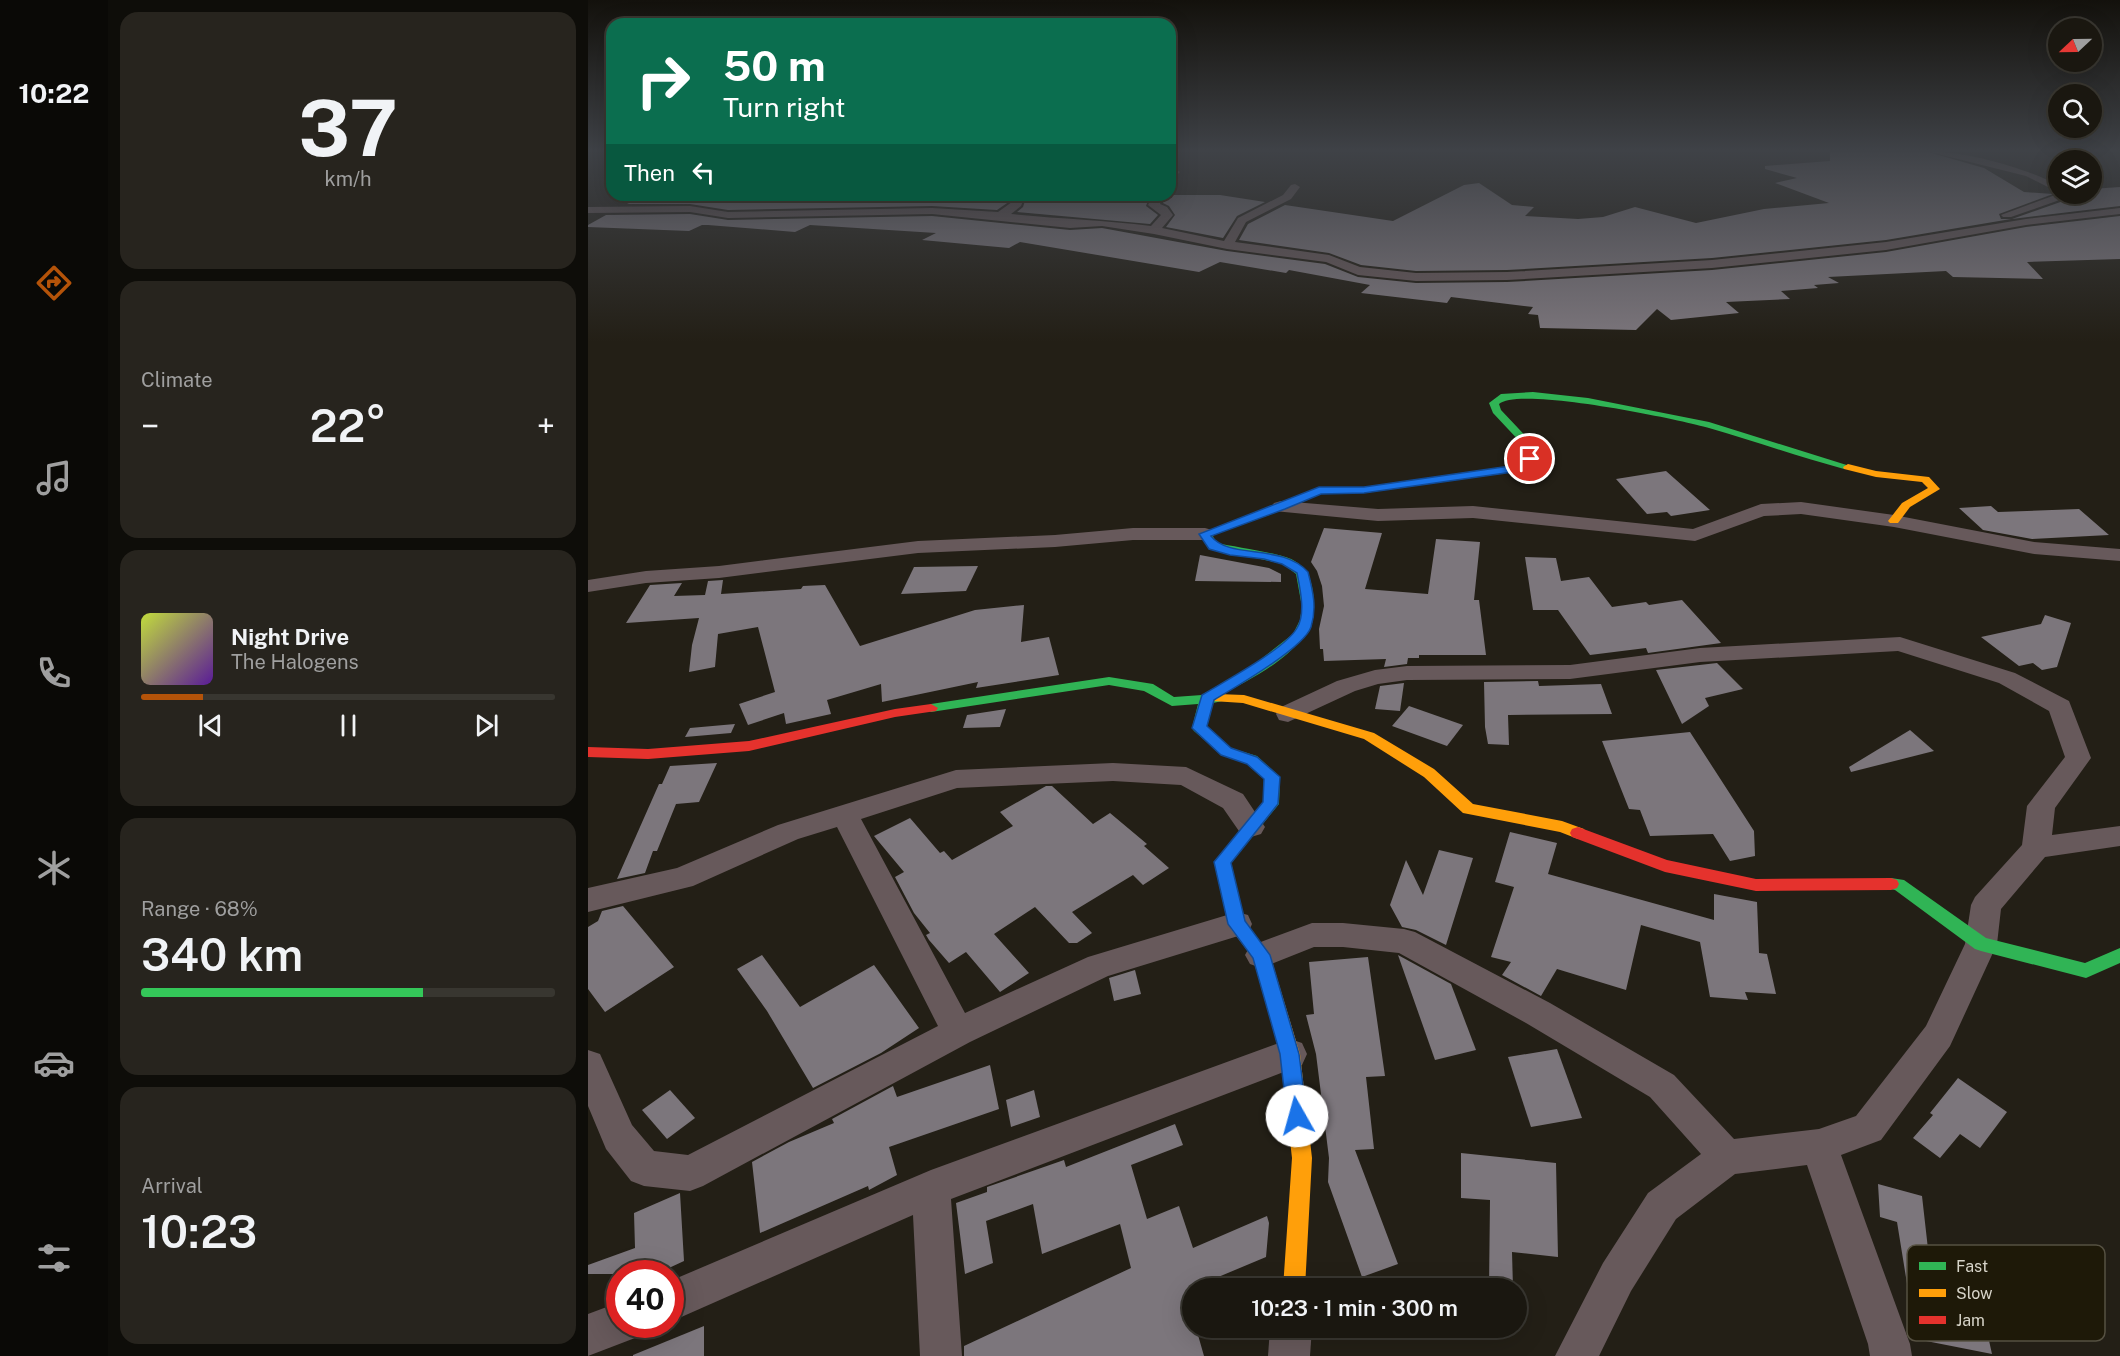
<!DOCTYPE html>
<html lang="en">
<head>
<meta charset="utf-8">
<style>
	:root { --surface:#1a1710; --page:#27241e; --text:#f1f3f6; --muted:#9f9f9f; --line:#383630; --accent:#b45309 }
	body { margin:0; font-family:"Public Sans",sans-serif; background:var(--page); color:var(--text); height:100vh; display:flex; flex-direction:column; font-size:22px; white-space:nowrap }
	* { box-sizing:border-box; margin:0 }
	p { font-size:20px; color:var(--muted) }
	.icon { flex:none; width:33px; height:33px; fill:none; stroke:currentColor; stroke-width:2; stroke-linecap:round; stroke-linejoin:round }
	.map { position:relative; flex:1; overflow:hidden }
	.side { display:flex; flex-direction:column; gap:12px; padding:12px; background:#0e0d09; width:480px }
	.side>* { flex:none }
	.hud { position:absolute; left:18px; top:18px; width:570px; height:183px; border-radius:18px; box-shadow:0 6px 24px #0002,0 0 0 2px var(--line); background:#0b6e4f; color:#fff; overflow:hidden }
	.needle { width:39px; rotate:248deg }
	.fabs { position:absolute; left:1460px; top:18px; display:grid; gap:12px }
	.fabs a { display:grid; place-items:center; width:54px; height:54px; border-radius:50%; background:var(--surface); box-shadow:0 6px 24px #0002,0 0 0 2px var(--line); font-size:30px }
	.speed { position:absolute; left:18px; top:1260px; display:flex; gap:12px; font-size:30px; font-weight:700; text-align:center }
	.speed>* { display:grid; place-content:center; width:78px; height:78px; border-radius:50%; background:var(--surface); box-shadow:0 6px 24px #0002,0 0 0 2px var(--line); line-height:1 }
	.speed .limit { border:9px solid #d22; background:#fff; color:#111 }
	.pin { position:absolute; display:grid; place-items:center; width:51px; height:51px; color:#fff; margin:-26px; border:3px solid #fff; border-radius:50%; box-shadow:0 2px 6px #0007 }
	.me { position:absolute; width:66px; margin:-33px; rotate:353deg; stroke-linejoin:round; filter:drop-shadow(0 0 4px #0008) }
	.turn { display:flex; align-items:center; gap:21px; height:126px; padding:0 18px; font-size:27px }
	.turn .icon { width:78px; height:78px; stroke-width:2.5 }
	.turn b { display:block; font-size:42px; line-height:51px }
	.then { display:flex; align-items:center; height:57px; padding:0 18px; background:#0003; gap:12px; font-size:22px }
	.big { font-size:45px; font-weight:600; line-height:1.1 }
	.side .tile { flex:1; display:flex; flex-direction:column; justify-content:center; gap:9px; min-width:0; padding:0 21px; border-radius:18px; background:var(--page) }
	.side .dial { align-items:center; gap:0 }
	.dial b { font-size:78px; line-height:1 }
	.song { display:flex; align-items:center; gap:18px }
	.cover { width:72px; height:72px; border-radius:9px; background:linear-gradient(135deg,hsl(70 70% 55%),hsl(270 70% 35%)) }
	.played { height:6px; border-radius:3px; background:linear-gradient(90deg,var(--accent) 15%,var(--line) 15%) }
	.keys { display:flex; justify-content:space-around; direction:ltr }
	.heat { display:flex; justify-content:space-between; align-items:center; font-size:33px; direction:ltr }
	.charge { height:9px; border-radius:4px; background:linear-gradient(90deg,#34c759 68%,var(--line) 0) }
	.trip { position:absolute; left:594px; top:1278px; width:345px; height:60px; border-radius:30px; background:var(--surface); box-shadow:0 6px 24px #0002,0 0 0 2px var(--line); font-weight:600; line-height:60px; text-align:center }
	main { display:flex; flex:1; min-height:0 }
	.dock { display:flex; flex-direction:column; width:108px; justify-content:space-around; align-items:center; background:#0a0906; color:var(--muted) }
	.dock .icon { width:42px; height:42px }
	.dock .selected { color:var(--accent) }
	.dock b { font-size:27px; color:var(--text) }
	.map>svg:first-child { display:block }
	.building { fill:#7c767c }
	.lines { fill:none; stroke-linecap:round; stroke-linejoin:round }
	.street { fill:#67595b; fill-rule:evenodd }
	.fast { fill:#30b455; fill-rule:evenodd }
	.slow { fill:#ff9f0a; fill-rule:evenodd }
	.jam { fill:#e5322d; fill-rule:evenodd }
	.route { fill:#1a73e8; stroke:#114b97; stroke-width:1.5 }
	.key { fill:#1e1908; stroke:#565142; stroke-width:1.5 }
	.key-label { font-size:16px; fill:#d7d4c9 }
</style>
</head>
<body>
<main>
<nav class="dock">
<b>10:22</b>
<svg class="icon selected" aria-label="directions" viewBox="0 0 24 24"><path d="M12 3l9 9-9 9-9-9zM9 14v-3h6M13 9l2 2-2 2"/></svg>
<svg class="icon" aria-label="music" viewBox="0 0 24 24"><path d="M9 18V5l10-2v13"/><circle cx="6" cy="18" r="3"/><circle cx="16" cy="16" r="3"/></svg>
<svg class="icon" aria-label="phone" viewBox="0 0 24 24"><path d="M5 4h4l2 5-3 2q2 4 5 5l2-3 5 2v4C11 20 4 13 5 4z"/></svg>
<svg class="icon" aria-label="climate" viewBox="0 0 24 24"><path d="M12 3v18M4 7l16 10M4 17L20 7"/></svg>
<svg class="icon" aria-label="car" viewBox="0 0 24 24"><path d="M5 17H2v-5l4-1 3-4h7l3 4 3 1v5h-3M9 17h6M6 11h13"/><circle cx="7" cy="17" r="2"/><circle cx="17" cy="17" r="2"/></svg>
<svg class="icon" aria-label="filters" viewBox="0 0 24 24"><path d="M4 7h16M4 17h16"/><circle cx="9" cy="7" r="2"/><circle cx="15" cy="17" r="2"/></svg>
</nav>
<section class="side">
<div class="tile dial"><b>37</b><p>km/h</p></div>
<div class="tile"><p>Climate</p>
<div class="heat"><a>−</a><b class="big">22°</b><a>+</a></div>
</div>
<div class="tile">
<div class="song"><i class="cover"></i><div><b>Night Drive</b><p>The Halogens</p></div></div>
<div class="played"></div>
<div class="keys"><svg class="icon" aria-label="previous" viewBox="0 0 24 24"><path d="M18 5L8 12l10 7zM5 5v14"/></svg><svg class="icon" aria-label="pause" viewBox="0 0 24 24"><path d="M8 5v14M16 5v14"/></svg><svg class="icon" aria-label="next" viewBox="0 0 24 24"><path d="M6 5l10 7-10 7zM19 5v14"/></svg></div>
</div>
<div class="tile"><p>Range · 68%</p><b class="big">340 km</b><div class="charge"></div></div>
<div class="tile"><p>Arrival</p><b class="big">10:23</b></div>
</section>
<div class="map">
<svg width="1532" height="1356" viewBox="0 0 1532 1356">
	<rect width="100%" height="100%" fill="#231f16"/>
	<g class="building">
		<polygon points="1242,152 1340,152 1396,168 1436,192 1465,194 1411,214 1413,219 1423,219 1298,240 1124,258 919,270 828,271 773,265 741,253 651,240 660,224 697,205 805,221 876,185 891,183 924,205 946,207 937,216 990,219 1015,217 1047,207 1108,223 1176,209 1241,203 1187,183 1209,178 1177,169 1177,166 1242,161"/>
		<polygon points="1532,187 1532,206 1424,219 1481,199 1482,194 1503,194 1503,189"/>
		<polygon points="57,195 349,195 424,196 422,201 409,210 344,206 140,210 102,204 39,204"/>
		<polygon points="439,195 562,195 558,206 570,215 562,224 429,212 435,207"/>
		<polygon points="577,195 632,195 677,202 649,216 635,238 578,227 587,215 581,206 575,203"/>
		<polygon points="102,214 140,220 344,216 482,230 514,228 639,251 737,264 770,277 828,283 919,282 1124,270 1298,252 1438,227 1532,216 1532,259 1439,262 1455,279 1365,277 1358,271 1240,277 1251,283 1226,285 1230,288 1193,291 1202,299 1138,302 1151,313 1083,320 1069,309 1048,330 952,328 950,315 940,314 945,307 863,297 859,303 773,293 782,285 701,270 698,273 632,262 611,272 432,242 421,248 334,240 348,233 222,225 207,232 120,225 114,225 101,231 0,227 0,225 18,215"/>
		<polygon points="1078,471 1122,510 1083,516 1079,512 1059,514 1028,479"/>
		<polygon points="1403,506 1410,512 1491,509 1521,535 1444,539 1395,530 1371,508"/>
		<polygon points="736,528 794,533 777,589 840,594 848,539 892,542 886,600 891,600 898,655 831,655 831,658 820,658 819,664 796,667 798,659 736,661 735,649 732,649 731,629 736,606 734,586 729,571 723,562"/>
		<polygon points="612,555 681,568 693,574 693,582 607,581"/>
		<polygon points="937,557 968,558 973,581 1001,577 1024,607 1058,602 1061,605 1094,600 1133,643 1060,653 1058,648 1002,655 970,610 945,610"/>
		<polygon points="390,566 378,591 313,594 326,567"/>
		<polygon points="135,580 133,594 213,589 215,586 237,585 272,646 387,610 436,605 433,642 461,637 471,675 388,688 390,682 294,702 293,684 239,700 243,714 198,724 196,713 160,725 151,704 187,692 170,627 130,634 127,667 101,672 104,645 111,618 38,623 62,585 94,583 86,596 117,595 120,581"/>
		<polygon points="1457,615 1483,623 1469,667 1454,670 1445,663 1431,666 1393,637 1453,624"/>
		<polygon points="1129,663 1155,689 1117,698 1121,706 1094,724 1068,670"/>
		<polygon points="950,681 951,686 1013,684 1024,714 920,715 921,745 900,744 897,727 896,682"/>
		<polygon points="816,683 812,711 787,709 792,686"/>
		<polygon points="821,706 875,725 859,746 804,726"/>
		<polygon points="418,709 412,727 375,728 379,715"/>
		<polygon points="147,724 143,733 97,737 102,728"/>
		<polygon points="1322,730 1346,751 1263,772 1261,767"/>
		<polygon points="1102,732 1166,831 1167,856 1142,861 1125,834 1062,836 1052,810 1041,809 1014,741"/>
		<polygon points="129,763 111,802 88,804 69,851 65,851 57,873 29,879 71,784 74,784 82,766"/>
		<polygon points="458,786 464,786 505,824 522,813 559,844 556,846 581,868 555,885 545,875 484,912 504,933 489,943 481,943 447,907 406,934 441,973 412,992 378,952 361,963 341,940 338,935 342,933 326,913 307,877 316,872 286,836 322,818 352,853 356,851 364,860 425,826 412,812"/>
		<polygon points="922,832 969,843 960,874 1126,920 1126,894 1169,902 1171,953 1179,954 1188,994 1157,992 1160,1000 1122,997 1112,942 1053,925 1038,990 969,969 953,996 914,975 923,962 903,957 926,887 907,882"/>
		<polygon points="851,850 885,858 858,945 828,930 814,927 802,905 818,860 835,895"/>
		<polygon points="35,906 86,967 17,1012 0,989 0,927 10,921 14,911"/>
		<polygon points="174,955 212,1007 286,965 331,1028 293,1053 225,1088 179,1011 149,969"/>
		<polygon points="810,955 863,984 888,1050 847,1060"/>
		<polygon points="780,957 797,1076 778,1077 786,1149 767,1150 810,1264 774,1277 740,1182 741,1158 728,1054 718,1015 726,1014 721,962"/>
		<polygon points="547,970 553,994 526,1001 521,978"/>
		<polygon points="969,1049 994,1118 943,1127 920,1057"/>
		<polygon points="402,1065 411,1109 301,1147 309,1175 281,1190 280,1186 172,1233 164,1162 201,1142 246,1123 244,1119 305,1086 309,1097"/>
		<polygon points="1370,1078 1419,1112 1392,1148 1372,1134 1352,1158 1325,1138 1345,1115 1342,1113"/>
		<polygon points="82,1090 107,1118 79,1139 54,1110"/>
		<polygon points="446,1090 452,1117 423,1127 418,1100"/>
		<polygon points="587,1124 595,1145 543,1165 559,1219 591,1206 605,1248 679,1216 681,1223 678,1257 604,1288 604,1328 608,1328 616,1356 376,1356 376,1346 543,1268 532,1224 454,1254 445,1204 398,1221 405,1263 377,1274 368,1203 399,1192 399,1187 476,1160 478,1167"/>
		<polygon points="873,1153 968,1163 970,1257 924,1252 925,1288 901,1288 902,1200 873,1198"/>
		<polygon points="1290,1184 1334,1196 1340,1249 1350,1251 1359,1294 1392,1300 1404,1354 1328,1339 1309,1222 1292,1217"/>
		<polygon points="92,1193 96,1261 68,1274 0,1274 0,1265 47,1248 46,1213"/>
		<polygon points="116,1326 116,1356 45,1356 45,1355"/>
	</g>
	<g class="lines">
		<g class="street">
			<path d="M1342,152c37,-1 95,16 128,33v7l-32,-16z"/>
			<polygon points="587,169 592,172 582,181 582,171"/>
			<path d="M707,184l5,3 -9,12 -45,23 -11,20 94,13 31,12 56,6 91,-1 205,-12 174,-18 140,-23 94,-11v6l-94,11 -140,25 -174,18 -205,12 -91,1 -58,-6 -32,-13 -99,-13 -73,-15 -52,-8 -32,2 -138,-14 -204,4 -38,-6 -102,1v-6l102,-1 38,6 204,-4 66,4 14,-10 3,-7h10l-4,11 -10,8c47,5 93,6 140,12l10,-11 -13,-10 5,-10h10l-3,9 7,3 6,8 -11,13 62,13 14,-23 45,-23 8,-10z"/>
			<polygon points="1470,194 1480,194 1480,197 1423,217 1415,217 1413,215"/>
			<polygon points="693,501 790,509 885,506 1105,529 1173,504 1213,502 1306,515 1446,542 1532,549 1532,561 1446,554 1306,527 1213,514 1176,516 1107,541 885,518 790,521 686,511 683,507 686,503"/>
			<polygon points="545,528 617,528 624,530 627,534 624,538 617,540 545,540 467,547 330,553 131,578 58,583 0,592 0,580 58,571 131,566 330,541 467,535"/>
			<polygon points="1312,637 1427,673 1481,701 1503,758 1467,808 1464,835 1532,826 1532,846 1457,857 1413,909 1409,944 1362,1046 1293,1140 1253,1155 1322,1344 1324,1356 1282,1356 1280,1344 1219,1165 1147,1174 1088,1219 1043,1291 1011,1356 967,1356 1015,1263 1060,1193 1113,1154 1062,1097 938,1023 811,953 755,947 726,947 673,968 662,964 657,955 662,946 724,923 755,923 816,929 827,932 962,1003 1086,1075 1146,1139 1231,1129 1268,1116 1338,1026 1377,944 1383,905 1387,897 1434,845 1439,806 1477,757 1461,711 1411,683 1310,651 1112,662 982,679 819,680 790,684 767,691 700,722 691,720 688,714 691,708 749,681 787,670 819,666 982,665 1112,648"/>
			<polygon points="525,763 598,767 655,794 677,827 673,834 663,837 653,834 635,808 593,785 525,781 369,788 273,819 377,1013 500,957 649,912 660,915 664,924 660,933 520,976 382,1042 115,1186 102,1191 56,1186 43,1181 18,1149 0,1106 0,1050 12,1054 44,1125 66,1151 100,1155 350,1026 249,827 210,839 105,886 0,912 0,888 89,868 190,825 368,770"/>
			<polygon points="702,1039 714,1043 719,1054 714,1065 363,1199 374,1356 332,1356 325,1215 82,1322 82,1281 343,1170"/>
			<polygon points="32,1302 32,1324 52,1324 47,1338 0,1356 0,1314"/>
			<polygon points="682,1328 724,1328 722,1356 680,1356"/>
		</g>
		<g class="fast">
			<path d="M945,392l55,6 121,24 144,45 -1,2h-8c-45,-12 -90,-28 -135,-41 -31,-9 -190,-42 -210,-24l2,6 32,34 1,17 -14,10 -55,6 -1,-2 5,-3 48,-7 8,-7 -2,-13 -30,-32 -4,-10 12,-9z"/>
			<path d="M677,510l5,3 -1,2 -57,20 5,8c17,4 64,10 76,17 14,8 18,18 20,33 9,53 -53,80 -91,102l2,3 -2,3 -9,2 -7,24 25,21 26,8 23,21 -1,27 -48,59 10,43 -2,5 -6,2 -6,-2 -2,-5 -10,-44 48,-59 1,-24 -17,-15 -26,-10 -27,-23 -2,-3 6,-24 -26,2 -28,-15 -35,-6 -178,27 -7,-4 7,-4 178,-27 44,7 21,13 28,-2 54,-32 37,-29 7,-14 2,-13 -6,-33 -13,-10 -74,-16 -10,-14z"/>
			<polygon points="1303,878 1316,880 1398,938 1497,963 1532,948 1532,963 1498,978 1393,951 1387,949 1307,890 1297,888 1295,884 1297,880"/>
		</g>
		<g class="slow">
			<polygon points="1260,464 1288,471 1341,477 1352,489 1322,507 1310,523 1302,523 1300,521 1314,503 1340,488 1334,482 1288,477 1256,469 1255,467"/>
			<polygon points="629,694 656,695 786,733 846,769 885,804 974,821 996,829 998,833 996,837 990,839 972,832 875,813 836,777 776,739 655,703 624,701 622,698"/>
			<polygon points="645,899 651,901 657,922 682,955 712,1054 724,1158 717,1288 695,1288 704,1158 692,1054 665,958 643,929 637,906 639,901"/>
		</g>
		<g class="jam">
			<polygon points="881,472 886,475 885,477 776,493 733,493 681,515 673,515 672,513 731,487 776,487"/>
			<polygon points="343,704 350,708 348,711 307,717 161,751 60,759 0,757 0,747 60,749 161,741 307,709"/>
			<polygon points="990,827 1079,860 1168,879 1303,878 1309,880 1311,884 1309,888 1303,890 1168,891 1077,872 984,837 982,833 984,829"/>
		</g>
	</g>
	<linearGradient id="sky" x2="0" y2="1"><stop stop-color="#13110c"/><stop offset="0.44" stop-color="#3f4247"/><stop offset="1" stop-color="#3f4247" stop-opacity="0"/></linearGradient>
	<rect width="1532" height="342" fill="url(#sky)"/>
	<path class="route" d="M942,456l5,3 -15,12 -156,22 -43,1 -36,15 -74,27c19,24 71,7 97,36 5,19 9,36 3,55 -7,21 -77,61 -97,73l-7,26 24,22 26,9 23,20 -2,27 -47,59 14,58 25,34 29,99 8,62 -3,7 -7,3 -7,-3 -3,-7 -7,-62 -27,-96 -25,-34 -14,-62 49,-60 1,-23 -17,-15 -26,-9 -29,-27 10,-33c23,-14 83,-46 95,-67 9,-15 3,-39 0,-55l-15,-9 -18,-5 -34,-4 -21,-6 -10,-15 120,-47h45l153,-22z"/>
	<rect x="1319" y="1245" width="198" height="96" rx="9" class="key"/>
	<rect x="1331" y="1262" width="27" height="8" fill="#30b455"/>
	<rect x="1331" y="1289" width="27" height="8" fill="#ff9f0a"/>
	<rect x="1331" y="1316" width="27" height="8" fill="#e5322d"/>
	<g class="key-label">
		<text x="1368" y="1272">Fast</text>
		<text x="1368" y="1299">Slow</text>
		<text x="1368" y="1326">Jam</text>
	</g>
</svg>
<div class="fabs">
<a><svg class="needle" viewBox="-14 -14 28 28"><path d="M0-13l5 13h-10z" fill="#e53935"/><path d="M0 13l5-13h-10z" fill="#9f9f9f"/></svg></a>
<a><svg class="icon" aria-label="search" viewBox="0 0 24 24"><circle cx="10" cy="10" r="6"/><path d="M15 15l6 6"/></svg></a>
<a><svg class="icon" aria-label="layers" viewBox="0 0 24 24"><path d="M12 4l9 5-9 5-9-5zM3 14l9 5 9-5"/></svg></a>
</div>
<div class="speed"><div class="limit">40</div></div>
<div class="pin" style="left:942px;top:459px;background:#d93025"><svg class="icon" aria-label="arrive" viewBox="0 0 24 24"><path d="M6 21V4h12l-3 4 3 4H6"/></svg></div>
<svg class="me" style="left:709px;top:1116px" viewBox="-20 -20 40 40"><circle r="19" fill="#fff"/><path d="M0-13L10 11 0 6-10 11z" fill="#1a73e8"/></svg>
<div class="trip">10:23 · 1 min · 300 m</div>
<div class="hud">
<div class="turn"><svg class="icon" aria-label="right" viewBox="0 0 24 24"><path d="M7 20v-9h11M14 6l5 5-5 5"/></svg><div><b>50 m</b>Turn right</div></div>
<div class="then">Then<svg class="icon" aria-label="left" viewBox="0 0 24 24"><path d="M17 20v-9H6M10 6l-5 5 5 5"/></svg></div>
</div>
</div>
</main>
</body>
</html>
